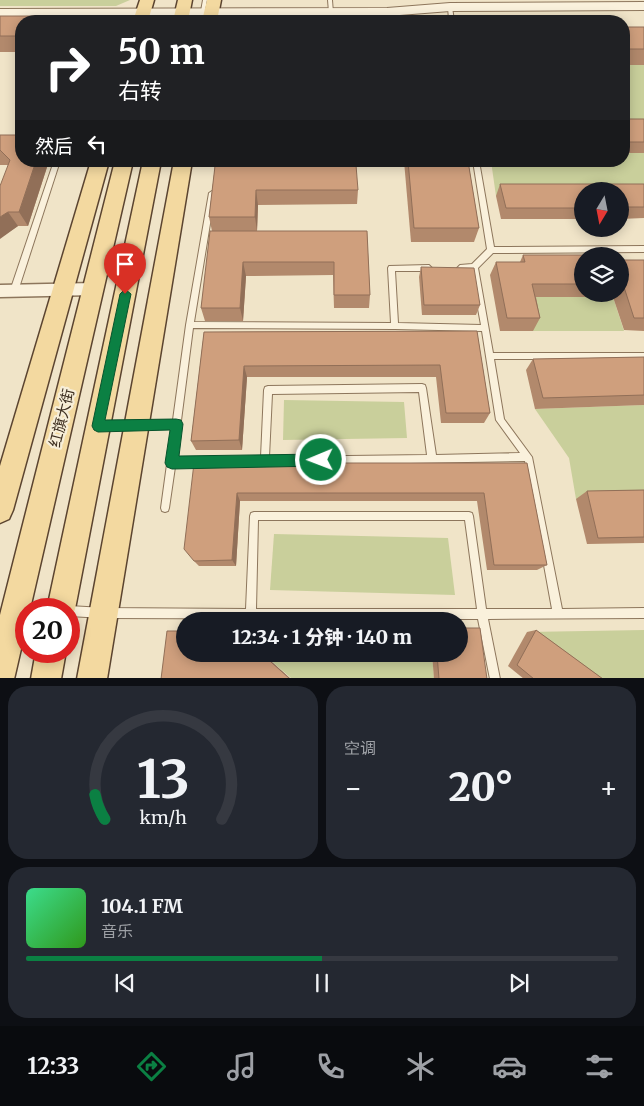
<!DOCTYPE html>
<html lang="zh">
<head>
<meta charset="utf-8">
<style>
	:root { --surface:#171b24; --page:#242831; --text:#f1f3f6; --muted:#9ea1a6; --line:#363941; --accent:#0b8043 }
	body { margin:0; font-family:Merriweather,"Noto Sans SC",serif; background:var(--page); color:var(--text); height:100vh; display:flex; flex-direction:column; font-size:19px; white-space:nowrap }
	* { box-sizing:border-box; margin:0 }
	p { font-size:16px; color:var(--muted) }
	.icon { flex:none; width:28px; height:28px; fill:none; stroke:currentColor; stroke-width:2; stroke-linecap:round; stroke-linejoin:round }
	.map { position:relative; height:678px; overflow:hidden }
	.side { display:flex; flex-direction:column; gap:8px; padding:8px; background:#0d0f14; flex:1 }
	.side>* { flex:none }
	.top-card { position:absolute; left:15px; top:15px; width:615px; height:152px; border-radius:20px; box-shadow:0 2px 12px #0003; background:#202124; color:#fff; overflow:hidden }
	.needle { width:32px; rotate:190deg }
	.fabs { position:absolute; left:574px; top:182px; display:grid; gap:10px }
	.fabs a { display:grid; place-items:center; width:55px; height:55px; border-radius:50%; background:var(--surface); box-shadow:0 2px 12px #0003; font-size:25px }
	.speed { position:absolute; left:15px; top:598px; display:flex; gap:10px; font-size:25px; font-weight:700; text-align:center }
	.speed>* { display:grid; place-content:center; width:65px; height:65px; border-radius:50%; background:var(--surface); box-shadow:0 2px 12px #0003; line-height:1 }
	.speed .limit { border:8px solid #d22; background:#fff; color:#111 }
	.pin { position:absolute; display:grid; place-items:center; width:42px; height:42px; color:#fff; margin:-51px -21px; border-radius:50% 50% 50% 0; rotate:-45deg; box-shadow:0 0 5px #0007 }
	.pin .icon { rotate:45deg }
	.me { position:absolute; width:55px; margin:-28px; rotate:269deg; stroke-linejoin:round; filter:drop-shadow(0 0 4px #0008) }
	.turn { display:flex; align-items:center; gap:18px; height:105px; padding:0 20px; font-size:22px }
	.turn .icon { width:65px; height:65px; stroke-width:2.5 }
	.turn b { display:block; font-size:35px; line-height:42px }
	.then { display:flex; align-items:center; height:48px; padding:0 20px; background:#0003; gap:10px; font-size:19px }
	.big { font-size:38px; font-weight:800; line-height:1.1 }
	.side .tile { flex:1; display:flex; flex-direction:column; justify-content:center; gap:8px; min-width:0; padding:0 18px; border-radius:20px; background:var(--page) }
	.side .dial { align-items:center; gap:0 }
	.dial svg { height:130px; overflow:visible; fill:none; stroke:var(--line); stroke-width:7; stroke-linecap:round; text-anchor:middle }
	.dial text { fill:var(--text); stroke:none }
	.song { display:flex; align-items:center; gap:15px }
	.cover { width:60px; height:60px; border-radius:8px; background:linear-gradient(135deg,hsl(150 70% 55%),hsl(110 70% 35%)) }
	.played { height:5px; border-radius:2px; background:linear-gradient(90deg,var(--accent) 50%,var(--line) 50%) }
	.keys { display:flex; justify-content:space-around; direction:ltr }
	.heat { display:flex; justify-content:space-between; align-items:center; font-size:28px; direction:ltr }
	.side .tiles { flex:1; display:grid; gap:8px; grid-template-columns:1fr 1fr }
	.tile:last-child { grid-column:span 2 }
	.trip { position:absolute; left:176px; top:612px; width:292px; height:50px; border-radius:25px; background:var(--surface); box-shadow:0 2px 12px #0003; font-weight:800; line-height:50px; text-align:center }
	.tabs { display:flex; height:80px; justify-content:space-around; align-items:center; background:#090b0e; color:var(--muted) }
	.tabs .icon { width:35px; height:35px }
	.tabs .selected { color:var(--accent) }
	.tabs b { font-size:22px; color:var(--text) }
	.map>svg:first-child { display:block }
	.green { fill:#c9cf9b }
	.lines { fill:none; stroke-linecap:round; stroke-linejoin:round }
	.service-casing { stroke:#8d765c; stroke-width:2 }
	.minor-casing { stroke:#8d765c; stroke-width:3 }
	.tertiary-casing { stroke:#8d765c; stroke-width:2 }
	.primary-casing { stroke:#5b4430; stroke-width:3 }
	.service { fill:#faf1dc; fill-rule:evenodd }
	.minor { fill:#faf1dc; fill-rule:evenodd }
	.tertiary { fill:#faf1dc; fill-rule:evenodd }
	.primary { fill:#f3d9a0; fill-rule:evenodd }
	.wall { fill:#b2896c }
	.shaded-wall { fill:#916f58 }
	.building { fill:#cf9f7d; stroke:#916f58 }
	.route { fill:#0b8043; stroke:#07532c }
	.labels { text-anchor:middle; stroke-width:4.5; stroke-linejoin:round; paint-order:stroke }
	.street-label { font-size:15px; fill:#3d2e20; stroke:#f7eed8 }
</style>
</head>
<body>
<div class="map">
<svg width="644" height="679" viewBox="0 0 644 679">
	<rect width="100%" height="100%" fill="#f0e4c8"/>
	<g class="green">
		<polygon points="0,0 130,0 116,6 0,6"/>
		<rect x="624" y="65" width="20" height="66"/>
		<polygon points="624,153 644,153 644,207 620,191 496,196 491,161 624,161"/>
		<polygon points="526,297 613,297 624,331 533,331"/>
		<polygon points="284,400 404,402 407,438 283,440"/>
		<polygon points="644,405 644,498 576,499 569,458 535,409"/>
		<polygon points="274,534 448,538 455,595 270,590"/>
		<polygon points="644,630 644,678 589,678 527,632"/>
		<polygon points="263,654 432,654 434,678 291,678"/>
	</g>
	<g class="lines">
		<g class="service-casing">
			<g id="service">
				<polygon points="203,0 207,0 205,11 203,12 201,11"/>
				<polygon points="328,0 332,0 333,13 329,12"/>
				<polygon points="448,6 452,7 454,21 449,21"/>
				<polygon points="108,11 112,12 110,21 105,21"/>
				<polygon points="54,161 60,161 18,291 14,294 10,291"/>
				<path d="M473,161h6l15,86 150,-1v6l-151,1 -15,15 15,85h151v6h-150l10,60 28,38 30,152 82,-1v10l-156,1 12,60h-10l-12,-60 -374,-1 -35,-2v-7h-4l4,-3 35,2 142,1 4,-93 1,-3 3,-1h215l3,1 1,3 13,93h66l-27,-148 -350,6 -6,41 -1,3 -3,1 -3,-1 -1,-3 11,-80 -71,2 -3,-1 -1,-3 1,-3 3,-1 72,-2 13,-95 23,-132 3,-2 3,2 -21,129 197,1 -3,-55 1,-2 40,-1 3,3 -3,3h-34l3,52 83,2 -10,-55 -11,1 -3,-3 3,-3 12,-1 15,-15zM193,328l202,1 87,2 14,89 24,33 -84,2 -10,-67 -1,-3 -3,-1 -154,2 -3,1 -1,3 -3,67 -85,2zM419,392l8,63 -158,2 3,-63zM258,520h207l12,89h-221z"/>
			</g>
		</g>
		<g class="minor-casing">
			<polygon id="minor" points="94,283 99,285 101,289 99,293 94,295 0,297 0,285"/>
		</g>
		<g class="tertiary-casing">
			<polygon id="tertiary" points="644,2 644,10 450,11 387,16 0,17 0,9 387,8 450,3"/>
		</g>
		<g class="primary-casing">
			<g id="primary">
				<polygon points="140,0 154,0 148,21 133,21"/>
				<polygon points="178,0 192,0 188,21 173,21"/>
				<polygon points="207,0 221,0 217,21 202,21"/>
				<polygon points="91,161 109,161 13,510 9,519 0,523 0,466"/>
				<polygon points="115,161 133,161 30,609 26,609 26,627 15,675 14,679 0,679 0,615"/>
				<polygon points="143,161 161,161 75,609 71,619 69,620 69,609 47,609"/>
				<polygon points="174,161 192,161 107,679 77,679"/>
				<polygon points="36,651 66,651 61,679 31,679"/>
			</g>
		</g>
		<use href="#service" class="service"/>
		<use href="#minor" class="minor"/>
		<use href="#tertiary" class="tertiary"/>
		<use href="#primary" class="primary"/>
	</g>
	<g class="wall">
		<polygon points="0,16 89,16 91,21 21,21 21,52 0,52"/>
		<rect x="624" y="27" width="20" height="38"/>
		<polygon points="21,104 21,118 18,112"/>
		<rect x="624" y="119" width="20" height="34"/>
		<polygon points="0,135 21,161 47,161 48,164 28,226 18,226 0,238 8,165 0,165"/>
		<polygon points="404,161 468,161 479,228 474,242 411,242"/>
		<polygon points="215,166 358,190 357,204 258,205 257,231 367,231 370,295 369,308 334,308 333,275 246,276 243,321 205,321 201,308 212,231 209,217"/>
		<polygon points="500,184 644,184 644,218 620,219 620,191 582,191 582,219 501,219 496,196"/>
		<polygon points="523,255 582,256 582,294 620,294 620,260 644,260 644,331 624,330 613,297 536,297 540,318 533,331 500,331 490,275 496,262 520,262"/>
		<polygon points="421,267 480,305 476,315 422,315 419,277"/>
		<polygon points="477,331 490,413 484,423 441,423 436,377 247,377 242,450 196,450 191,441 204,332"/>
		<polygon points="644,357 644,405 535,409 526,370 533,359"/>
		<polygon points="194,463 527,463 547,565 537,570 487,570 477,501 240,501 236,566 199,566 194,561"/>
		<polygon points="644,490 644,543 587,544 576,499 587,491"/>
		<polygon points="536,630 603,679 524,679 508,666 527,632"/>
		<polygon points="432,654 460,654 487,679 434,679"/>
	</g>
	<g class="shaded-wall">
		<polygon points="89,16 91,21 87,21"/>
		<polygon points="36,161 47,161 48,164 28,226 19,212"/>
		<polygon points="256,190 258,205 257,231 255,217"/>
		<polygon points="8,212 18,226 0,239 0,217"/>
		<polygon points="243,262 246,276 243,321 240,308"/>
		<polygon points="244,366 247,377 242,450 239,440"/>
		<polygon points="237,493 240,501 236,566 232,560"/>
		<polygon points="262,654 263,654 291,679 290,679"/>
	</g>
	<g class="building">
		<polygon points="0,16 89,16 87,21 21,21 21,36 0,36"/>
		<rect x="624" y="27" width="20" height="22"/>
		<polygon points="21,104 21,112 18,112"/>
		<rect x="624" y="119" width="20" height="23"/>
		<polygon points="0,135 21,135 21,161 36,161 19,212 8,212 0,217 0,186 10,160 0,150"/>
		<polygon points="408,161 468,161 479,228 414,228"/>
		<polygon points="356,165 358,190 256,190 255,217 209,217 215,166"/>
		<polygon points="500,184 644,184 644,207 620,207 620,191 582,191 582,208 506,208"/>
		<polygon points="210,231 367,231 370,295 334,295 334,262 243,262 240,308 201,308"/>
		<polygon points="523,255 618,255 618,256 582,256 582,284 532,284 540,318 507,318 496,262 525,262"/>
		<polygon points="620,260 644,260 644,318 634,318 623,284 620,284"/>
		<polygon points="421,267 474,268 480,305 424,305"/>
		<polygon points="477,331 490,413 446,413 440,365 244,366 239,440 191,441 204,332"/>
		<polygon points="644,357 644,395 543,398 533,359"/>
		<polygon points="194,463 527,463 547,565 494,565 484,493 237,493 232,560 194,561 184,549"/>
		<polygon points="644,490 644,537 598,538 587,491"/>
		<polygon points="460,628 480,628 487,679 439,679 437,654 460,654"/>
		<polygon points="536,630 603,679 534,679 517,665"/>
		<polygon points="167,631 185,631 185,654 262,654 290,679 161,679"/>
	</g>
	<polygon class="route" points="125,289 131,294 105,420 176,419 181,420 183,424 179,456 321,454 325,456 327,460 325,465 321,466 172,469 167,467 165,463 170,430 98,432 94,430 92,426 120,294"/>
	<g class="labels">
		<g class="street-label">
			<text transform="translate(62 418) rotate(-76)" y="5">红旗大街</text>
		</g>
	</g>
</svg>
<div class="fabs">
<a><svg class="needle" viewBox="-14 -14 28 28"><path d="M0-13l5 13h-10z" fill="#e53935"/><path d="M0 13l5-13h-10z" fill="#9ea1a6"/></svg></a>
<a><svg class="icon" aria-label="layers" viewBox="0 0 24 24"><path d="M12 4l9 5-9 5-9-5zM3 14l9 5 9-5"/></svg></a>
</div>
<div class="speed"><div class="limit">20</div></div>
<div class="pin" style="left:125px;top:294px;background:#d93025"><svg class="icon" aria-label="arrive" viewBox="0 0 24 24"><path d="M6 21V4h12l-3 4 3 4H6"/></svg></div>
<svg class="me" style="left:321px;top:460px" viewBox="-20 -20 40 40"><circle r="17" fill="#0b8043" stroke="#fff" stroke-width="3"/><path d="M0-11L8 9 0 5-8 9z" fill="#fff"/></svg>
<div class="trip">12:34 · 1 分钟 · 140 m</div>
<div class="top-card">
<div class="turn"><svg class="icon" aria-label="right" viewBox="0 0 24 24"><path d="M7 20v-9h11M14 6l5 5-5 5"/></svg><div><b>50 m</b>右转</div></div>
<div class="then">然后<svg class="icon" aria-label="left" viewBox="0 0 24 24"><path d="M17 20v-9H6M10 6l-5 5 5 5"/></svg></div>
</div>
</div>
<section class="side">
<div class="tiles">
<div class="tile dial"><svg viewBox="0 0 100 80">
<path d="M14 69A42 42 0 1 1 86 69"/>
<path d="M14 69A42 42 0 0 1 8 54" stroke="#0b8043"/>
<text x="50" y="56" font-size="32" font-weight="700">13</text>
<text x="50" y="72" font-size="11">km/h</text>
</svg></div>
<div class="tile"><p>空调</p>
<div class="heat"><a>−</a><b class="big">20°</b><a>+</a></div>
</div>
<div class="tile">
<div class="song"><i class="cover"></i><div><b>104.1 FM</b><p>音乐</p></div></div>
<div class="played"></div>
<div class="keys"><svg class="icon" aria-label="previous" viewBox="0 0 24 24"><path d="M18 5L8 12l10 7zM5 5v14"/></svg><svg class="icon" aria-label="pause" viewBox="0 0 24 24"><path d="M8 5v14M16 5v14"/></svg><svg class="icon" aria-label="next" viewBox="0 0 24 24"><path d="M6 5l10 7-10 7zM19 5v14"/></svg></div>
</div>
</div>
</section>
<nav class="tabs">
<b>12:33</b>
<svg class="icon selected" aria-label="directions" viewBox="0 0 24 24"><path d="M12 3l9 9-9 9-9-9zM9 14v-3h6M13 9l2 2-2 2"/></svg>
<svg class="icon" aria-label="music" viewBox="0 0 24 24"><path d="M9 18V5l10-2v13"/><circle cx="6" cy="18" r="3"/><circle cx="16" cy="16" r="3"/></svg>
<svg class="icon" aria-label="phone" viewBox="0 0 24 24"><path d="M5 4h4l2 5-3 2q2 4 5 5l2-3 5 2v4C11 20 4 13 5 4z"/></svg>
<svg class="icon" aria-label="climate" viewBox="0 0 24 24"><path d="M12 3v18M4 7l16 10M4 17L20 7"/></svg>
<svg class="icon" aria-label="car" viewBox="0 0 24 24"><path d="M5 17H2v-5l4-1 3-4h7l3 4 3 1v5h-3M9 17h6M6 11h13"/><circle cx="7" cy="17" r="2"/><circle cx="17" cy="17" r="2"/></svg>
<svg class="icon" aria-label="filters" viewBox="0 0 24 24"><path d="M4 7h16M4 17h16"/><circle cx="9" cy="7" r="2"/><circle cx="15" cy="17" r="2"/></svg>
</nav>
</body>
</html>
